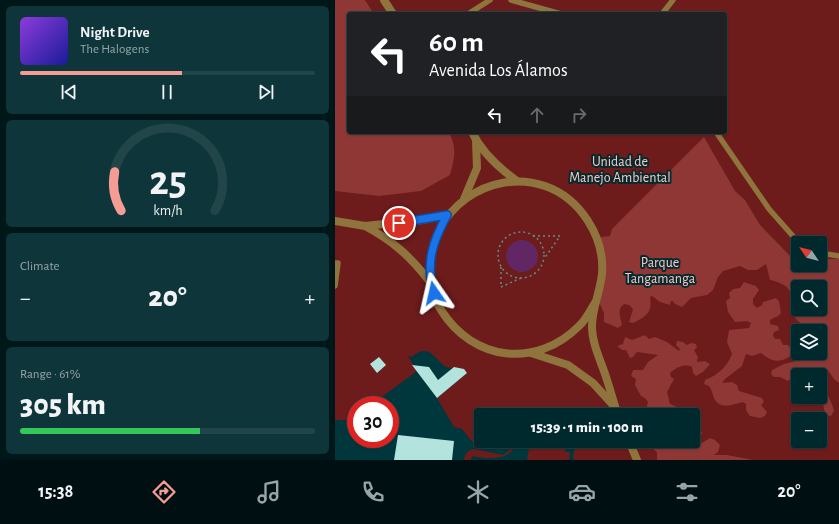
<!DOCTYPE html>
<html lang="en">
<head>
<meta charset="utf-8">
<style>
	:root { --surface:#00292d; --page:#0e3539; --text:#f1f3f6; --muted:#95a6aa; --line:#224549; --accent:#f59c95 }
	body { margin:0; font-family:"Alegreya Sans",sans-serif; background:var(--page); color:var(--text); height:100vh; display:flex; flex-direction:column; font-size:15px; white-space:nowrap }
	* { box-sizing:border-box; margin:0 }
	p { font-size:13px; color:var(--muted) }
	.icon { flex:none; width:22px; height:22px; fill:none; stroke:currentColor; stroke-width:2; stroke-linecap:round; stroke-linejoin:round }
	.map { position:relative; flex:1; overflow:hidden }
	.side { display:flex; flex-direction:column; gap:6px; padding:6px; background:#001719; width:335px }
	.side>* { flex:none }
	.top-card { position:absolute; left:12px; top:12px; width:380px; height:122px; border-radius:4px; box-shadow:0 1px 3px #0004,0 0 0 1px var(--line); background:#202124; color:#fff; overflow:hidden }
	.needle { width:26px; rotate:305deg }
	.tools { position:absolute; left:456px; top:236px; display:grid; gap:8px }
	.tools a { display:grid; place-items:center; width:36px; height:36px; border-radius:4px; background:var(--surface); box-shadow:0 1px 3px #0004,0 0 0 1px var(--line); font-size:20px }
	.speed { position:absolute; left:12px; top:396px; display:flex; gap:8px; font-size:20px; font-weight:700; text-align:center }
	.speed>* { display:grid; place-content:center; width:52px; height:52px; border-radius:50%; background:var(--surface); box-shadow:0 1px 3px #0004,0 0 0 1px var(--line); line-height:1 }
	.speed .limit { border:6px solid #d22; background:#fff; color:#111 }
	.pin { position:absolute; display:grid; place-items:center; width:34px; height:34px; color:#fff; margin:-17px; border:2px solid #fff; border-radius:50%; box-shadow:0 1px 4px #0007 }
	.me { position:absolute; width:44px; margin:-22px; rotate:349deg; stroke-linejoin:round; filter:drop-shadow(0 0 3px #0008) }
	.turn { display:flex; align-items:center; gap:14px; height:84px; padding:0 16px; font-size:18px }
	.turn .icon { width:52px; height:52px; stroke-width:2.5 }
	.turn b { display:block; font-size:28px; line-height:34px }
	.lanes { display:flex; align-items:center; height:38px; padding:0 16px; background:#0003; justify-content:center; gap:20px; direction:ltr }
	.lanes .off { opacity:.35 }
	.big { font-size:30px; font-weight:800; line-height:1.1 }
	.side .card { flex:1; display:flex; flex-direction:column; justify-content:center; gap:6px; min-width:0; padding:0 14px; border-radius:6px; background:var(--page) }
	.side .dial { align-items:center; gap:0 }
	.dial svg { height:104px; overflow:visible; fill:none; stroke:var(--line); stroke-width:7; stroke-linecap:round; text-anchor:middle }
	.dial text { fill:var(--text); stroke:none }
	.song { display:flex; align-items:center; gap:12px }
	.cover { width:48px; height:48px; border-radius:6px; background:linear-gradient(135deg,hsl(270 70% 55%),hsl(240 70% 35%)) }
	.played { height:4px; border-radius:2px; background:linear-gradient(90deg,var(--accent) 55%,var(--line) 55%) }
	.keys { display:flex; justify-content:space-around; direction:ltr }
	.heat { display:flex; justify-content:space-between; align-items:center; font-size:22px; direction:ltr }
	.charge { height:6px; border-radius:3px; background:linear-gradient(90deg,#34c759 61%,var(--line) 0) }
	.trip { position:absolute; left:139px; top:408px; width:226px; height:40px; border-radius:4px; background:var(--surface); box-shadow:0 1px 3px #0004,0 0 0 1px var(--line); font-weight:800; line-height:40px; text-align:center }
	.tabs { display:flex; height:64px; justify-content:space-around; align-items:center; background:#001012; color:var(--muted) }
	.tabs .icon { width:28px; height:28px }
	.tabs .current { color:var(--accent) }
	.tabs b { font-size:18px; color:var(--text) }
	main { display:flex; flex:1; min-height:0 }
	.map>svg:first-child { display:block }
	.green { fill:#6d1b1b; fill-rule:evenodd }
	.forest { fill:#8e3734; fill-rule:evenodd }
	.water { fill:#612765 }
	.building { fill:#b2e4dd }
	.lines { fill:none; stroke-linecap:round; stroke-linejoin:round }
	.path { stroke:#628c90; stroke-width:1.5; stroke-dasharray:2 3; stroke-linecap:butt }
	.lane { stroke:#8f753d; stroke-width:5.5 }
	.street { stroke:#8f753d; stroke-width:8 }
	.route-casing { stroke:#114b97; stroke-width:10 }
	.route { stroke:#1a73e8; stroke-width:7 }
	.labels { text-anchor:middle; stroke-width:4; stroke-linejoin:round; paint-order:stroke }
	.park-label { font-size:14px; fill:#fcc8c3; stroke:#042b2f }
</style>
</head>
<body>
<main>
<section class="side">
<div class="card">
<div class="song"><i class="cover"></i><div><b>Night Drive</b><p>The Halogens</p></div></div>
<div class="played"></div>
<div class="keys"><svg class="icon" aria-label="previous" viewBox="0 0 24 24"><path d="M18 5L8 12l10 7zM5 5v14"/></svg><svg class="icon" aria-label="pause" viewBox="0 0 24 24"><path d="M8 5v14M16 5v14"/></svg><svg class="icon" aria-label="next" viewBox="0 0 24 24"><path d="M6 5l10 7-10 7zM19 5v14"/></svg></div>
</div>
<div class="card dial"><svg viewBox="0 0 100 80">
<path d="M14 69A42 42 0 1 1 86 69"/>
<path d="M14 69A42 42 0 0 1 9 39" stroke="#f59c95"/>
<text x="50" y="56" font-size="32" font-weight="700">25</text>
<text x="50" y="72" font-size="11">km/h</text>
</svg></div>
<div class="card"><p>Climate</p>
<div class="heat"><a>−</a><b class="big">20°</b><a>+</a></div>
</div>
<div class="card"><p>Range · 61%</p><b class="big">305 km</b><div class="charge"></div></div>
</section>
<div class="map">
<svg width="504" height="460" viewBox="0 0 504 460">
	<rect width="100%" height="100%" fill="#00373c"/>
	<g class="green">
		<path d="M0,0h504v460h-264l-2,-2 3,-17h117v-26h-139l-4,-3 -4,3h-65v26h29l-1,3 -8,4 -27,-4 -12,-15 -8,-2 -17,-29 30,-25 -4,-4c-5,-1 -11,0 -16,-2 -10,-3 -17,-27 -35,-10l-4,-1 9,15 -46,34h-15v10l-7,5h-14zM14,14h376v118h-376zM463,243h22v22h-22zM463,287h22v22h-22zM463,331h22v22h-22zM463,375h22v22h-22zM463,419h22v22h-22z"/>
		<polygon points="199,441 211,441 212,446 231,443 230,452 235,452 234,460 192,460 195,444"/>
		<path d="M140,449l28,6 8,-6 2,1c-9,10 -27,9 -41,6l-1,4h-7c1,-7 4,-10 11,-11z"/>
	</g>
	<g class="forest">
		<path d="M0,0h30l9,14h-25v118h100c8,17 6,25 1,43l-29,16 -42,5 -44,-5z"/>
		<path d="M369,137l31,54 10,9 15,25 33,34 5,9h5l2,-3h15v-6h19v124l-5,-4 -7,-10 -9,-1 -18,3 -3,3 1,13 -7,-8 -3,2 -8,-4h-6l-3,-3 1,-4 12,-6 12,-3 12,-8h12v-22h-10c-3,-6 -10,-7 -14,-12 -14,-16 9,-31 -26,-39l-4,-16 -9,6h-9l-8,-4 -17,5 -5,6 -5,13 -6,5 -16,3 -9,9 -7,-3 -2,-3h-2l-1,4 -10,-3 -8,-6 -2,1c3,16 -5,20 -17,26l-4,-1 4,-13 -4,-4 -5,-1c-8,6 -3,14 -2,21l-4,3 -14,-6v-9l-7,-15 4,-61 9,-1 2,-7zM463,287h22v22h-22z"/>
		<path d="M409,282l12,4 3,4 -6,9v5l4,4 5,-3 1,-3 13,-4 3,3 2,12 -3,3 -8,4v4l8,2 1,4 -5,2 -1,4 2,3h5l3,6h5l4,5v5c-13,9 -20,7 -31,-2l-9,3 -6,-2 -4,12 -17,13 -3,4 10,-1 5,3 2,6 23,7 2,4 -3,3 6,7 -2,4 -5,2 -10,-2 -4,-6v-6l-3,-2c-9,2 -23,9 -29,-4 -2,-5 -2,-8 -5,-12l-5,-2 1,-4c14,-6 21,-12 27,-26l-5,-12 2,-12 20,-2 2,-5 -4,-2 -12,1 -7,-10 -2,-11 4,-3 -1,-5 4,-4 7,-1z"/>
		<path d="M310,335l4,4 6,-2 12,5 12,9 1,-2 -4,-4 1,-4 6,1 4,3 4,-2 5,1 1,4 -3,2 4,7 -1,5 8,-1 5,3 -7,8 -7,4 -3,-3 -1,-6c-9,-4 -16,1 -22,6l1,4 3,2 -7,13 3,12 11,5 -1,4 -12,2h-27l5,-5 2,-8 -3,-4 -4,-2 -6,-11 1,-6 -5,-3 2,-6h10l5,-8 10,-7 -21,-3 -4,5 -3,1 -4,-8h-4l-5,-4 6,-2 2,-7 7,3z"/>
		<path d="M485,387c8,7 11,13 14,24l-3,5 -6,-1c-1,-11 -5,-18 -5,-28z"/>
		<polygon points="358,421 362,424 367,433 363,442 367,443 375,438 380,440 385,445 383,452 379,455 392,455 418,460 322,460 322,452 317,448 316,441 358,441"/>
	</g>
	<circle class="water" cx="187" cy="256" r="16"/>
	<g class="building">
		<polygon points="44,357 51,365 42,373 35,364"/>
		<polygon points="77,365 94,367 103,380 119,367 129,369 132,373 102,398"/>
		<polygon points="63,435 119,441 117,460 59,460"/>
	</g>
	<g class="lines">
		<g class="path">
			<circle cx="186" cy="255" r="23"/>
			<polyline points="198,236 225,236 209,259"/>
			<polyline points="166,267 166,287 186,278"/>
		</g>
		<g class="lane">
			<polyline points="176,0 226,14"/>
			<polyline points="133,14 155,0"/>
			<polyline points="327,14 338,0"/>
			<polyline points="381,132 434,209 464,243"/>
			<polyline points="485,253 504,256"/>
			<polyline points="0,263 3,263 0,286"/>
		</g>
		<g class="street">
			<polyline points="49,0 58,14"/>
			<path d="M137,132c10,21 27,36 45,49"/>
			<polyline points="129,199 142,168 141,141"/>
			<polyline points="0,221 30,226 88,220 112,215"/>
			<path d="M30,226c28,15 45,30 65,56"/>
			<path d="M261,301c-5,8 -10,19 -17,25 -43,43 -106,35 -138,-16 -8,-12 -11,-26 -11,-41 -1,-58 59,-102 115,-83 35,12 60,51 57,88 -2,18 -10,35 -10,52 0,19 10,37 15,54 4,12 7,24 11,35"/>
			<polyline points="196,353 233,365 258,383 279,406"/>
			<polyline points="294,441 302,460"/>
		</g>
	</g>
	<g class="lines">
		<g class="route-casing">
			<path id="route" d="M64,223l48,-8c-14,26 -22,48 -13,78"/>
		</g>
		<use href="#route" class="route"/>
	</g>
	<g class="labels">
		<g class="park-label">
			<text x="285" y="166">Unidad de<tspan x="285" dy="16">Manejo Ambiental</tspan></text>
			<text x="325" y="267">Parque<tspan x="325" dy="16">Tangamanga</tspan></text>
		</g>
	</g>
</svg>
<div class="tools">
<a><svg class="needle" viewBox="-14 -14 28 28"><path d="M0-13l5 13h-10z" fill="#e53935"/><path d="M0 13l5-13h-10z" fill="#95a6aa"/></svg></a>
<a><svg class="icon" aria-label="search" viewBox="0 0 24 24"><circle cx="10" cy="10" r="6"/><path d="M15 15l6 6"/></svg></a>
<a><svg class="icon" aria-label="layers" viewBox="0 0 24 24"><path d="M12 4l9 5-9 5-9-5zM3 14l9 5 9-5"/></svg></a>
<a>+</a>
<a>−</a>
</div>
<div class="speed"><div class="limit">30</div></div>
<div class="pin" style="left:64px;top:223px;background:#d93025"><svg class="icon" aria-label="arrive" viewBox="0 0 24 24"><path d="M6 21V4h12l-3 4 3 4H6"/></svg></div>
<svg class="me" style="left:99px;top:293px" viewBox="-20 -20 40 40"><path d="M0-17L14 15 0 8-14 15z" fill="#1a73e8" stroke="#fff" stroke-width="4"/></svg>
<div class="trip">15:39 · 1 min · 100 m</div>
<div class="top-card">
<div class="turn"><svg class="icon" aria-label="left" viewBox="0 0 24 24"><path d="M17 20v-9H6M10 6l-5 5 5 5"/></svg><div><b>60 m</b>Avenida Los Álamos</div></div>
<div class="lanes"><svg class="icon" aria-label="left" viewBox="0 0 24 24"><path d="M17 20v-9H6M10 6l-5 5 5 5"/></svg><svg class="icon off" aria-label="ahead" viewBox="0 0 24 24"><path d="M12 20V5M6 11l6-6 6 6"/></svg><svg class="icon off" aria-label="right" viewBox="0 0 24 24"><path d="M7 20v-9h11M14 6l5 5-5 5"/></svg></div>
</div>
</div>
</main>
<nav class="tabs">
<b>15:38</b>
<svg class="icon current" aria-label="directions" viewBox="0 0 24 24"><path d="M12 3l9 9-9 9-9-9zM9 14v-3h6M13 9l2 2-2 2"/></svg>
<svg class="icon" aria-label="music" viewBox="0 0 24 24"><path d="M9 18V5l10-2v13"/><circle cx="6" cy="18" r="3"/><circle cx="16" cy="16" r="3"/></svg>
<svg class="icon" aria-label="phone" viewBox="0 0 24 24"><path d="M5 4h4l2 5-3 2q2 4 5 5l2-3 5 2v4C11 20 4 13 5 4z"/></svg>
<svg class="icon" aria-label="climate" viewBox="0 0 24 24"><path d="M12 3v18M4 7l16 10M4 17L20 7"/></svg>
<svg class="icon" aria-label="car" viewBox="0 0 24 24"><path d="M5 17H2v-5l4-1 3-4h7l3 4 3 1v5h-3M9 17h6M6 11h13"/><circle cx="7" cy="17" r="2"/><circle cx="17" cy="17" r="2"/></svg>
<svg class="icon" aria-label="filters" viewBox="0 0 24 24"><path d="M4 7h16M4 17h16"/><circle cx="9" cy="7" r="2"/><circle cx="15" cy="17" r="2"/></svg>
<b>20°</b>
</nav>
</body>
</html>
